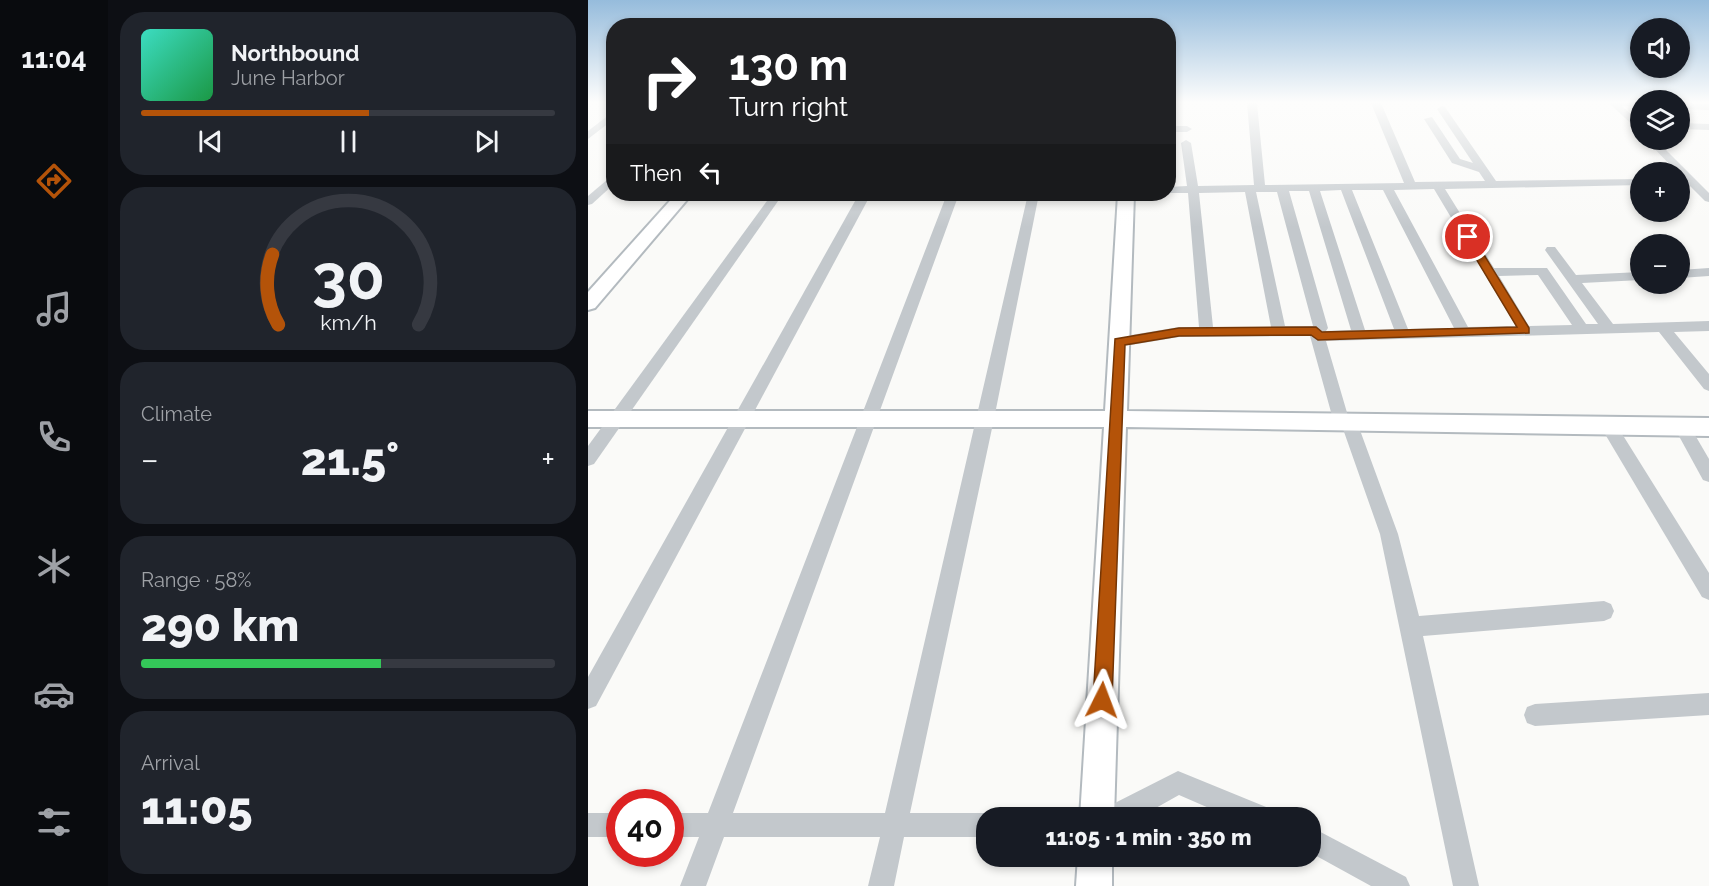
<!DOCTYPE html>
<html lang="en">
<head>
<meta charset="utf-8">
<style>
	:root { --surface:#171b24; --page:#20242c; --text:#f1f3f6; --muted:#9ea1a6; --line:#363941; --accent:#b45309 }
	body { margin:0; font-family:Raleway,sans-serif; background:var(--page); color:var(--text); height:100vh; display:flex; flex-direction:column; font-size:22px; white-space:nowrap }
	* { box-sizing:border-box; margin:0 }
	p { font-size:20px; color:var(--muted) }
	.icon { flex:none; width:33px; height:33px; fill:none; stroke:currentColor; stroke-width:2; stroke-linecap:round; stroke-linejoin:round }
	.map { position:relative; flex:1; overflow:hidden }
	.side { display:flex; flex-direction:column; gap:12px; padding:12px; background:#0d0f14; width:480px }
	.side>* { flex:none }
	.top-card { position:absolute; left:18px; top:18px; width:570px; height:183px; border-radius:24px; box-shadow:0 3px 9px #0003; background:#202124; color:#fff; overflow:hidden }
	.fabs { position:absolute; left:1042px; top:18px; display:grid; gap:12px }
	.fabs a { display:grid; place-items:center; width:60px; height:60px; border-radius:50%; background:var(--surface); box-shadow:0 3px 9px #0003; font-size:30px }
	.speed { position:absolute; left:18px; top:789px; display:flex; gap:12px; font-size:30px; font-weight:700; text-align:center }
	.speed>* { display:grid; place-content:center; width:78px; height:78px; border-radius:50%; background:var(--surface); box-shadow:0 3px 9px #0003; line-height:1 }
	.speed .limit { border:9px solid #d22; background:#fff; color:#111 }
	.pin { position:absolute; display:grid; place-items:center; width:51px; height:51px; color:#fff; margin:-26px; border:3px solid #fff; border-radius:50%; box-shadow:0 2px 6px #0007 }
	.me { position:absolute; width:66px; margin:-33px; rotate:3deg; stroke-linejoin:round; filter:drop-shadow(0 0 4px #0008) }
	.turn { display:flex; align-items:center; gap:21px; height:126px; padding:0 24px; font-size:27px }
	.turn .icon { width:78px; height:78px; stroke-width:2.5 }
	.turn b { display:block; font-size:42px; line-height:51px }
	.then { display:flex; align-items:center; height:57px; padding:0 24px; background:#0003; gap:12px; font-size:22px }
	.big { font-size:45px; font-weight:800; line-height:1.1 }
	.side .tile { flex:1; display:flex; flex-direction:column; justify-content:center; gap:9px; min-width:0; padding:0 21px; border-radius:24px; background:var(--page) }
	.side .dial { align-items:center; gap:0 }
	.dial svg { height:156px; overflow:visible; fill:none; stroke:var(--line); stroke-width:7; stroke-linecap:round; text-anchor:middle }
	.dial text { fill:var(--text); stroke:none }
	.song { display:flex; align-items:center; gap:18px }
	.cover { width:72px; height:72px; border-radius:9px; background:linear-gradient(135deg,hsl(170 70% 55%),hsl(140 70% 35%)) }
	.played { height:6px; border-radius:3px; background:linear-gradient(90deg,var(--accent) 55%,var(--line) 55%) }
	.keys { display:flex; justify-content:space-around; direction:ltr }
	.heat { display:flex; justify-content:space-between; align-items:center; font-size:33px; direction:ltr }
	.charge { height:9px; border-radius:4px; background:linear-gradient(90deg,#34c759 58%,var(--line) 0) }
	.trip { position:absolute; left:388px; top:807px; width:345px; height:60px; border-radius:24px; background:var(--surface); box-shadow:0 3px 9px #0003; font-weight:800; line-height:60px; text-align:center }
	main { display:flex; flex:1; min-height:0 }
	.dock { display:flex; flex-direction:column; width:108px; justify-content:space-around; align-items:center; background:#090b0e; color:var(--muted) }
	.dock .icon { width:42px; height:42px }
	.dock .active { color:var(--accent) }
	.dock b { font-size:27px; color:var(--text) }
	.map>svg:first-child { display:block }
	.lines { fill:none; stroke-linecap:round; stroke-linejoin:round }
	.secondary-casing { stroke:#b3babf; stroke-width:4 }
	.street { fill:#c3c8cc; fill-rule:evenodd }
	.secondary { fill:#fff; fill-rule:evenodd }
	.route { fill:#b45309; stroke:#753606; stroke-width:1.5 }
</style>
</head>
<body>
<main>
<nav class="dock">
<b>11:04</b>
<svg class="icon active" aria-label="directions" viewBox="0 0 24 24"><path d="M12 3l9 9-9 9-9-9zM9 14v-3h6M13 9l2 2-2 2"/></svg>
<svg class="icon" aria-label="music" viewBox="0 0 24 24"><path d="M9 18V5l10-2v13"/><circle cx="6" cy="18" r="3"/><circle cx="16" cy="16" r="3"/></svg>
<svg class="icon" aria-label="phone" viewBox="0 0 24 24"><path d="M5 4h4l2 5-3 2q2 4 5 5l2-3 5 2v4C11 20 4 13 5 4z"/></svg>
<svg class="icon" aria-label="climate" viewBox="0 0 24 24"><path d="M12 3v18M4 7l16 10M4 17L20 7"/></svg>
<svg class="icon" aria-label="car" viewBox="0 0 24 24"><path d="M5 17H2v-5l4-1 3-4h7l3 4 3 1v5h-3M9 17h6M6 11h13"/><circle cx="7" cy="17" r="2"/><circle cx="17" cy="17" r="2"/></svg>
<svg class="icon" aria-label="filters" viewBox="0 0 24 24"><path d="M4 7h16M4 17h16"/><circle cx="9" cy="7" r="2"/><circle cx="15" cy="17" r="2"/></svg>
</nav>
<section class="side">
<div class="tile">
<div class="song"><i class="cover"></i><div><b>Northbound</b><p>June Harbor</p></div></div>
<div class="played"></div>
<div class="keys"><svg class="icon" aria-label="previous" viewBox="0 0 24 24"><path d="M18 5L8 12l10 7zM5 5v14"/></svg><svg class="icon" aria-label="pause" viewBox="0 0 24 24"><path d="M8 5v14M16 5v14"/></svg><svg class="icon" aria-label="next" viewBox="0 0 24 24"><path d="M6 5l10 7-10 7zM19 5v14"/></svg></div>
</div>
<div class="tile dial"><svg viewBox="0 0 100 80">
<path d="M14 69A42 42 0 1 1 86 69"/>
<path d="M14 69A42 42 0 0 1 11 33" stroke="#b45309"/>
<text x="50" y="56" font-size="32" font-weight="700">30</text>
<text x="50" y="72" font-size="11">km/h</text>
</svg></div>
<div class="tile"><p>Climate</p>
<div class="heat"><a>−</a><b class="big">21.5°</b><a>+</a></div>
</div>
<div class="tile"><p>Range · 58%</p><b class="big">290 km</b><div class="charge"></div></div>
<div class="tile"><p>Arrival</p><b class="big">11:05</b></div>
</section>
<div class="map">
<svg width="1121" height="886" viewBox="0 0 1121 886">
	<rect width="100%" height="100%" fill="#fafaf8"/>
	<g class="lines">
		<g class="secondary-casing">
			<g id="secondary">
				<polygon points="88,194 104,194 7,308 0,310 0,292"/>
				<polygon points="530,194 546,194 539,411 1121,418 1121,436 538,427 526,818 492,818 516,427 0,427 0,411 517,411"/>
				<polygon points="490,856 524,856 524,886 488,886"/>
			</g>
		</g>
		<g class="street">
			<path d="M659,103h10l8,82 139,-2 -33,-80h10l34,79 70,-1 -6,-9 -27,-9 -28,-44 8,-2 28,42 13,4 -36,-54 5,-3 3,1 51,74 145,-2v6l-196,4 49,79h53l39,56h12l-53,-74 2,-3h8l21,28 65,-3v8l-59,3 31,41 96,-3v10l-35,1 35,42v17l-5,-2 -45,-57 -333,9 22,75 7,2 2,4 41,112 21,82 185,-15 7,3 3,7 -3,7 -7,3 -181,15 56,250h-26l-73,-352 -37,-105 -7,-2 -2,-4 -24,-87 -131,1 -60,10 -7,-5 7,-5 60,-10h20l-11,-134h-20v-6l19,-1 -6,-43 5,-3 5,3 7,43 56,-1zM846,189l82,137 -48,1 -74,-137zM753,190l53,139 -29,1 -45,-139zM764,190h31l71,138 -46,1zM701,191h20l42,139 -25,1 2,-3zM657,192l26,135h-58l-14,-134zM668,192h21l36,134h-28zM950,275l34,50 -43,1 -30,-50z"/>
			<polygon points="1021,103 1053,103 1053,107 1034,106 1053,124 1053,133"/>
			<polygon points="1092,103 1121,104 1121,110 1092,109"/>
			<polygon points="26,111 26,119 0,139 0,131"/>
			<polygon points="1092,123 1121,124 1121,130 1092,129"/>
			<polygon points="580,126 599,126 604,129 599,132 580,132"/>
			<polygon points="1058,140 1068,140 1121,193 1121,202 1117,201 1092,176 1092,172 1089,172"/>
			<polygon points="26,174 26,184 4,204 0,205 0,196"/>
			<polygon points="184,194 195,194 6,464 0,466 0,446"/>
			<polygon points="271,194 283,194 8,706 0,709 0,677"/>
			<polygon points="359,194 371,194 145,813 297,813 440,194 451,194 406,419 322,813 399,813 408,818 399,818 399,837 316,837 306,886 280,886 292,837 136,837 118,886 92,886 111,837 82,837 82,813 120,813"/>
			<polygon points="1121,268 1121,276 1092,278 1092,270"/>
			<polygon points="1020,419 1026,421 1121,573 1121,600 1114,597 1014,429 1012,425 1014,421"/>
			<polygon points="1094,421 1100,423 1121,459 1121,482 1115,480 1086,427 1088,423"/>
			<polygon points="1121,693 1121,715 947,726 939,723 936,715 939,707 947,704"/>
			<polygon points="590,771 683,809 686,818 644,818 591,795 550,818 512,818 515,809"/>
			<rect x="0" y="813" width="32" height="24"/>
			<polygon points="723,827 818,877 822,886 783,886 723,853"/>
		</g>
		<use href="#secondary" class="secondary"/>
	</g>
	<linearGradient id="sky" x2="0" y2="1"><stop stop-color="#96bcdc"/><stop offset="0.45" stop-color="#fdfdfc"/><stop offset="1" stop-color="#fdfdfc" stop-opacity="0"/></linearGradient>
	<rect width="1121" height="227" fill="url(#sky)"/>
	<polygon class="route" points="880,234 885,237 941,328 941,333 730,340 723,335 591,336 537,345 524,700 521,707 514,709 508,707 505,700 527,339 591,328 728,327 734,332 929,327 875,237"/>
</svg>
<div class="fabs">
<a><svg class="icon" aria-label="sound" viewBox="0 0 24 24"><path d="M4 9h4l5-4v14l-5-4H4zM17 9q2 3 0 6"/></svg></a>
<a><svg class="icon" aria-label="layers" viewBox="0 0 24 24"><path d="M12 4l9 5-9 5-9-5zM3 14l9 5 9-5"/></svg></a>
<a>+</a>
<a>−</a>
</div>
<div class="speed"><div class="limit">40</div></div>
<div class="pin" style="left:880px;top:237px;background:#d93025"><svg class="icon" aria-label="arrive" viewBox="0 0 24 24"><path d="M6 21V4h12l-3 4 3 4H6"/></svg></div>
<svg class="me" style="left:514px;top:700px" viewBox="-20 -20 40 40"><path d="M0-17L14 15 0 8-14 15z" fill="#b45309" stroke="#fff" stroke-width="4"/></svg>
<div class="trip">11:05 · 1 min · 350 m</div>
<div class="top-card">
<div class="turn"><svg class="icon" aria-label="right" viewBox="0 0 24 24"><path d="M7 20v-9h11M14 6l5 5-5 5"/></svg><div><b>130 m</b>Turn right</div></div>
<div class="then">Then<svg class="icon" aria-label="left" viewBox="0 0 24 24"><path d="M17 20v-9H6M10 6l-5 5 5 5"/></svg></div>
</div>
</div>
</main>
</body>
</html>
